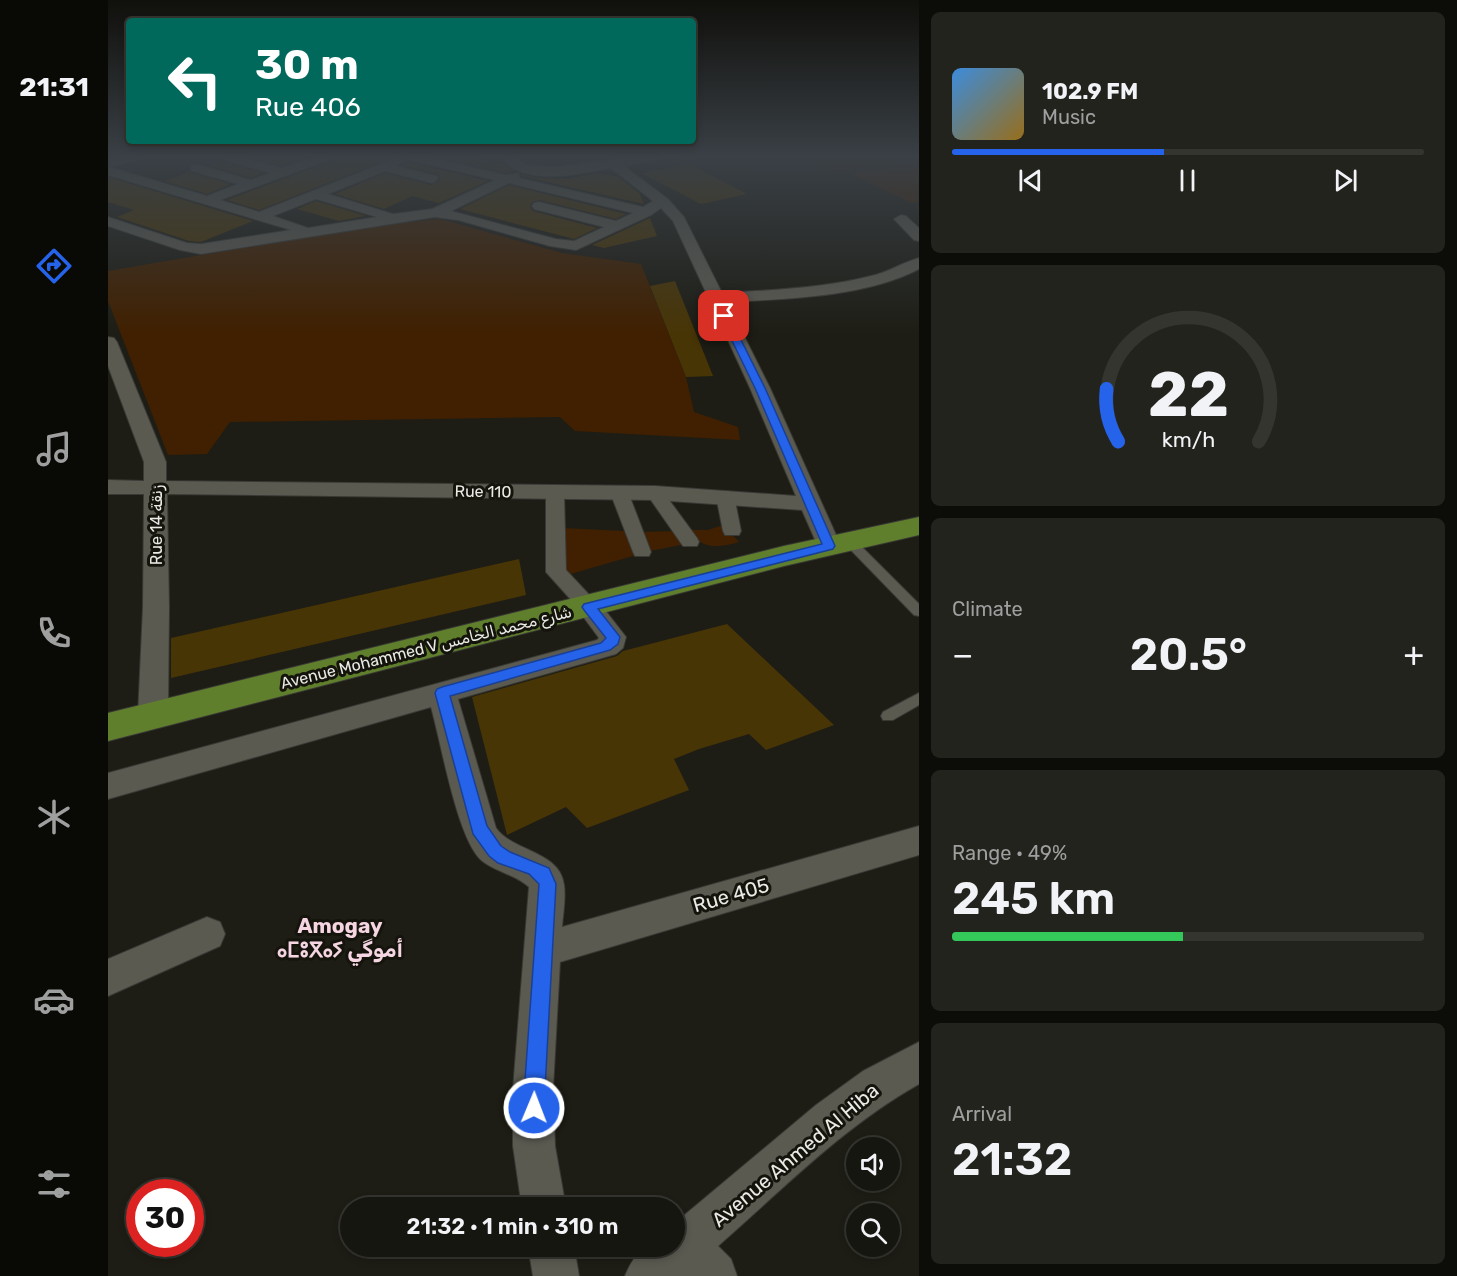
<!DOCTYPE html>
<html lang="en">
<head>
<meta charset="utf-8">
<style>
	:root { --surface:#161610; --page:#23231e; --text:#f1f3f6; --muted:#9e9f9f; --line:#353530; --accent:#2563eb }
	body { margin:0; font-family:Rubik,Cairo,"Noto Sans Tifinagh",sans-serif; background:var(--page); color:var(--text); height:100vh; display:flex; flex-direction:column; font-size:22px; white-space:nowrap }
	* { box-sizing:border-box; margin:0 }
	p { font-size:20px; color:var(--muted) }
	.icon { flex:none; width:33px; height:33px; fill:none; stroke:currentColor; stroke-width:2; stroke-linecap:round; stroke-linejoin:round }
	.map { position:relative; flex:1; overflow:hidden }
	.panel { display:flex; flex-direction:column; gap:12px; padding:12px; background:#0c0c09; width:538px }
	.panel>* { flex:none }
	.top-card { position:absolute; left:18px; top:18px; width:570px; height:126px; border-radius:6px; box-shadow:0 3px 9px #0003,0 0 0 2px var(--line); background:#00695c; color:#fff; overflow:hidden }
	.tools { position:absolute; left:738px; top:1137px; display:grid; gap:12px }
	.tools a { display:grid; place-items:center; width:54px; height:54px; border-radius:50%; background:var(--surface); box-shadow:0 3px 9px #0003,0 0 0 2px var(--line); font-size:30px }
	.speed { position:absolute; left:18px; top:1179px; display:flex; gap:12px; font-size:30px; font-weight:700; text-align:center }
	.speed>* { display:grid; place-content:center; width:78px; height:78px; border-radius:50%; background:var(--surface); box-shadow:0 3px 9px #0003,0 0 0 2px var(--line); line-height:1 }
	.speed .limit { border:9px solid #d22; background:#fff; color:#111 }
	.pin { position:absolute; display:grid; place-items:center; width:51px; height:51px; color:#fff; margin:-26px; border-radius:12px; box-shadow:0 3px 9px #0006 }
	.me { position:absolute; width:66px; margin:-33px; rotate:1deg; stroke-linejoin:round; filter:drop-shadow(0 0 4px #0008) }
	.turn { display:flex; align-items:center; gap:21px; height:126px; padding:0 30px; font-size:27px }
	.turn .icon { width:78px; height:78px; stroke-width:2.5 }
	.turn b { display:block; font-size:42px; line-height:51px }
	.big { font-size:45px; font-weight:600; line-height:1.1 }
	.panel .tile { flex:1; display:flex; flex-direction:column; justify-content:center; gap:9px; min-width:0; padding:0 21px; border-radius:9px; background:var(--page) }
	.panel .dial { align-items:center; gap:0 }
	.dial svg { height:156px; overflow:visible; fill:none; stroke:var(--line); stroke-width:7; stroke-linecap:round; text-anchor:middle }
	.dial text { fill:var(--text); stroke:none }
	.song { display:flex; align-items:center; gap:18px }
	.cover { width:72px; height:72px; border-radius:9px; background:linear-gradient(135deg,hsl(210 70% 55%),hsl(40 70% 35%)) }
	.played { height:6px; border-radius:3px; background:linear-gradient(90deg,var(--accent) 45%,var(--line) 45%) }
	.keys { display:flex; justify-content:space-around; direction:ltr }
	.heat { display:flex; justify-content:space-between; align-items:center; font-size:33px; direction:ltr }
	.charge { height:9px; border-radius:4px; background:linear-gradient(90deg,#34c759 49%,var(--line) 0) }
	.trip { position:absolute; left:232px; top:1197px; width:345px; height:60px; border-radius:30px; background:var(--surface); box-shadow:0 3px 9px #0003,0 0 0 2px var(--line); font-weight:600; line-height:60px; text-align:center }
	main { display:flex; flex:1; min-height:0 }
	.tab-bar { display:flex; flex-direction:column; width:108px; justify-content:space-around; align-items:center; background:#090906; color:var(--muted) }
	.tab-bar .icon { width:42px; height:42px }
	.tab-bar .selected { color:var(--accent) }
	.tab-bar b { font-size:27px; color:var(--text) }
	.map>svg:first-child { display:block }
	.green { fill:#402000 }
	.building { fill:#483506 }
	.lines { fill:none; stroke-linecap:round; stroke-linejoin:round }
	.service-casing { stroke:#393935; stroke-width:2 }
	.pedestrian-casing { stroke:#393935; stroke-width:2 }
	.minor-casing { stroke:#393935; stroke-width:2 }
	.primary-casing { stroke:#393935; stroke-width:2 }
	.service { fill:#5a5a51; fill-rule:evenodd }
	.pedestrian { fill:#5a5a51; fill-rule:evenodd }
	.minor { fill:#5a5a51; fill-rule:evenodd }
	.primary { fill:#607f2d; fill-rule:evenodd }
	.route { fill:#2563eb; stroke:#184099; stroke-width:1.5 }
	.labels { text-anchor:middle; stroke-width:6; stroke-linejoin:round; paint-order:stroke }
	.street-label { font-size:16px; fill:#ebebe6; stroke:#14140d }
	.near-street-label { font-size:20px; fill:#ebebe6; stroke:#14140d }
	.near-neighbourhood-label { font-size:21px; font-weight:bold; fill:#f6d5e2; stroke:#14140d }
</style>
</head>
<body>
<main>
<nav class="tab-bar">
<b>21:31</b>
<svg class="icon selected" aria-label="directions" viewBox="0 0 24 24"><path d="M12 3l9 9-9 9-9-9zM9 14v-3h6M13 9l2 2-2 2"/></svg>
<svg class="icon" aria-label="music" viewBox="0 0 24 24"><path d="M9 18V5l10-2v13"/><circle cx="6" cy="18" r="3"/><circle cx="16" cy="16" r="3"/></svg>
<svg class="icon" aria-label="phone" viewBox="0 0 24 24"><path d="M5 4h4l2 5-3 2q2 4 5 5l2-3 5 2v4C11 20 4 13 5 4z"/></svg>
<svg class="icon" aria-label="climate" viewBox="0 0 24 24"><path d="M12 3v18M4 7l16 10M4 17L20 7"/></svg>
<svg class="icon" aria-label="car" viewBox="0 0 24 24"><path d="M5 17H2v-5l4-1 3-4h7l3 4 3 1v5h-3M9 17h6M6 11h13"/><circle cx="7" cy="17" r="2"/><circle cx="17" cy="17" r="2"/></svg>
<svg class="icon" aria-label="filters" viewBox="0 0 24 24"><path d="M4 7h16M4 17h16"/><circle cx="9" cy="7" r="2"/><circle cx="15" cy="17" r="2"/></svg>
</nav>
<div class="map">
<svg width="811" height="1276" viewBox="0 0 811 1276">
	<rect width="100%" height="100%" fill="#1d1d15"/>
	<g class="green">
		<polygon points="687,156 810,156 811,159 726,171"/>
		<polygon points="810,163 810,202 804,203 742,173"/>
		<polygon points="332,219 454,253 533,264 578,377 586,412 630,427 632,440 467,431 452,417 122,422 99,454 60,455 0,301 0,271 257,227"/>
		<path d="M615,525l16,17c-21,6 -38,8 -50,-12h19z"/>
		<polygon points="453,528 516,531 532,554 459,575"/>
		<polygon points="570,531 578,544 542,551 529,532"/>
	</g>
	<g class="building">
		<polygon points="136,156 203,156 174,166"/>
		<polygon points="227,156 288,156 151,210 119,200 224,161"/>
		<polygon points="325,156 355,156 398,165 408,171 398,173"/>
		<polygon points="114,161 115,162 155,173 143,178 101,165"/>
		<polygon points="299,162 380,181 331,203 304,196 276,209 227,194 277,173 323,185 332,180 330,174 294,165"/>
		<polygon points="581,164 639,194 593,204 533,173"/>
		<polygon points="82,172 83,173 123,184 99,194 56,181"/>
		<polygon points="487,173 511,177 532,194 536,204 413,176 413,174 428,178 461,179"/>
		<polygon points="0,177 145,221 93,242 81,241 9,217 26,210 0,202"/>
		<polygon points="401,185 518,214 508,219 432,200 424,202 422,207 425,211 489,228 466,239 352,209"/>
		<polygon points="208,201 258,216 231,221 189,209"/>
		<polygon points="542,218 549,236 496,248 484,245"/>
		<polygon points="567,281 605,376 578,377 542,286"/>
		<polygon points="411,559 418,595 63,678 63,638"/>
		<polygon points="619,624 726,725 658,750 641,734 591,749 566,759 581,790 479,828 458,807 399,835 364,697 509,656 515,651"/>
	</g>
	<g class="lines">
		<g class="service-casing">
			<g id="service">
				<polygon points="741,537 745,538 811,604 811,616 806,615 737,544 735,541"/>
				<polygon points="811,693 811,705 785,720 775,720 773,716 775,712"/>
			</g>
		</g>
		<g class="pedestrian-casing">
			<g id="pedestrian">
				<polygon points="447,487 453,488 456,492 458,570 488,602 491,607 488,612 481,614 474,612 438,572 438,492 441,488"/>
				<polygon points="511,487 517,488 520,492 543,552 541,556 527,556 525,552 502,492 505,488"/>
				<polygon points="547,488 553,489 589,538 591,542 589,546 575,546 538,493 541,489"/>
				<polygon points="617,491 623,492 626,496 633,531 631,535 617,535 615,531 608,496 611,492"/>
			</g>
		</g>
		<g class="minor-casing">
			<g id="minor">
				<path d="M16,156h18l-2,3 -31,8 98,29 31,-12 -46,-13 -2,-3 2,-3 4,-1 55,16 19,-7 -46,-13 -1,-4h14l45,12 35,-12h16l-2,3 -111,41 39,12 140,-55 6,4 -9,5 41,10 1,3 -6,4 -47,-12 -57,23 65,20 39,-5 63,-29 -89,-21 -2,-3h20l82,19 13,-2v5l124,29 10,-6 -42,-33c-33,6 -88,20 -111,-12h12l15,9 27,2 85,-11h23l-2,3 -36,7 44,33 16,18 38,76c51,-3 104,-5 153,-18 15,-4 29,-13 44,-17v11c-53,28 -133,30 -192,33l43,86 71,158 -3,5 -9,3 -9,-3 -18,-41 -147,-10 -488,-6 2,113 -1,108 -5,8 -10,3 -10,-3 -5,-8 5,-108 1,-113h-36v-14l36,1v-19l-36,-96v-29l6,1 3,4 49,120v19l489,5 141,10 -46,-108 -77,-167 -12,-13 -10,7 -75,35 -26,-4 -92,-26 -23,-3 -234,37 -21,-4 -72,-24v-9l79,26 14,1 90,-14 -183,-55v-15zM401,183l124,30 -17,8 -77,-19 -5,1 -2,3 2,3 70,18 -30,14 -18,-2 -105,-28zM208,199l61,18 -69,11 -35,-12z"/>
				<polygon points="793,215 798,216 811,228 811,241 806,240 786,219"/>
				<path d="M481,598l9,3 28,36 -3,11 -7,6 -158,45 38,129c17,24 64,23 68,57 2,13 -1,29 -2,42l357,-101v29l-359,107 -7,127 2,57 11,62h-44l-9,-62v-57l16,-202c-14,-13 -34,-15 -48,-27 -24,-22 -40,-118 -50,-153l-323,92v-26l489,-133 2,-2 -23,-31 4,-6z"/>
				<polygon points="99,917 112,922 117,934 112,946 0,996 0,959"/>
				<path d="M811,1042v42c-75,42 -137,106 -201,162l13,13 6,17h-112c12,-29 21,-30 50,-30v-23l141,-118 47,-34z"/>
				<polygon points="420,1246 466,1246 471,1276 425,1276"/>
			</g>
		</g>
		<g class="primary-casing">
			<polygon id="primary" points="811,517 811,535 676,566 0,741 0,713 676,546"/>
		</g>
		<use href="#service" class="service"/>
		<use href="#pedestrian" class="pedestrian"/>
		<use href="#minor" class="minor"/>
		<use href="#primary" class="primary"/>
	</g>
	<linearGradient id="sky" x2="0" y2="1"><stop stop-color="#10100c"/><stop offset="0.47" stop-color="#3a4046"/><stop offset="1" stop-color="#3a4046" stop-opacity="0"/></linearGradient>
	<rect width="811" height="334" fill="url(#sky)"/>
	<polygon class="route" points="613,314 621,316 657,388 727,546 725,549 490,609 512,637 510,644 502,650 342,696 379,826 393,846 402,852 441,868 448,884 436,1108 433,1115 426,1119 418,1115 415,1108 431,884 421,874 390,863 381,856 365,834 327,693 329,689 334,687 493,643 498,638 476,610 474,607 476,604 714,544 647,388 612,316"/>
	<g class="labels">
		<g class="street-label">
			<text transform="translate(375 491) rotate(1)" y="6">Rue 110</text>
			<text transform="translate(48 525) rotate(-90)" y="6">Rue 14 زنقة</text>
			<text transform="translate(318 647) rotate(-14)" y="6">Avenue Mohammed V شارع محمد الخامس</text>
		</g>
		<g class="near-street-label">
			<text transform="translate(623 895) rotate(-16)" y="7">Rue 405</text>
			<text transform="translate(687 1155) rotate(-40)" y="7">Avenue Ahmed Al Hiba</text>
		</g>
		<g class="near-neighbourhood-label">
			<text x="232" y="933">Amogay<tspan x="232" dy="24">ⴰⵎⵓⴳⴰⵢ أموگي</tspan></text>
		</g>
	</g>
</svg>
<div class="tools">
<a><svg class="icon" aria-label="sound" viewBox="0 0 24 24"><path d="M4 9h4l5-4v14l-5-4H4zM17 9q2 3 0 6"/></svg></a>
<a><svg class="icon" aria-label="search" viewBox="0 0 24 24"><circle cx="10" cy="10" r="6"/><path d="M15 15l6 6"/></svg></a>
</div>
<div class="speed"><div class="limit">30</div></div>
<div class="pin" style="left:616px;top:316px;background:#d93025"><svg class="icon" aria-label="arrive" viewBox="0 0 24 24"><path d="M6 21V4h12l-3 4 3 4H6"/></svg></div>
<svg class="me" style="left:426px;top:1108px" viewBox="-20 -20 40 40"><circle r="17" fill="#2563eb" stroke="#fff" stroke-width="3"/><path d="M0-11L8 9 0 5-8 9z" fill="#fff"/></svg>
<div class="trip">21:32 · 1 min · 310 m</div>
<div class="top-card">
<div class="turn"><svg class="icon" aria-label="left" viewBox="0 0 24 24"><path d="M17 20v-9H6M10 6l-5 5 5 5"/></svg><div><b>30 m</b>Rue 406</div></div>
</div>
</div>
<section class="panel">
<div class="tile">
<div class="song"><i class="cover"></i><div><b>102.9 FM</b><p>Music</p></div></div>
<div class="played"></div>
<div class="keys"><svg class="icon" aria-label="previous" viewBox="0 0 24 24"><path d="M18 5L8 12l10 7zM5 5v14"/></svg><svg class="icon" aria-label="pause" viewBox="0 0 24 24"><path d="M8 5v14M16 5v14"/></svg><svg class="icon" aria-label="next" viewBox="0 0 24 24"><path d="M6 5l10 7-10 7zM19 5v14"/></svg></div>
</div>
<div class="tile dial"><svg viewBox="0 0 100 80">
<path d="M14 69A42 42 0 1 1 86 69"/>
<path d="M14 69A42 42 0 0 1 8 42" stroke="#2563eb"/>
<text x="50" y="56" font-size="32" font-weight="700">22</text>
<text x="50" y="72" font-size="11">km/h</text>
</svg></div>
<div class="tile"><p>Climate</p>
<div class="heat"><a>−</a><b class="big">20.5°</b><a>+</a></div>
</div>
<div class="tile"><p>Range · 49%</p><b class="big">245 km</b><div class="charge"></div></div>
<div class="tile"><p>Arrival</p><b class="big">21:32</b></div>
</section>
</main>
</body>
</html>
